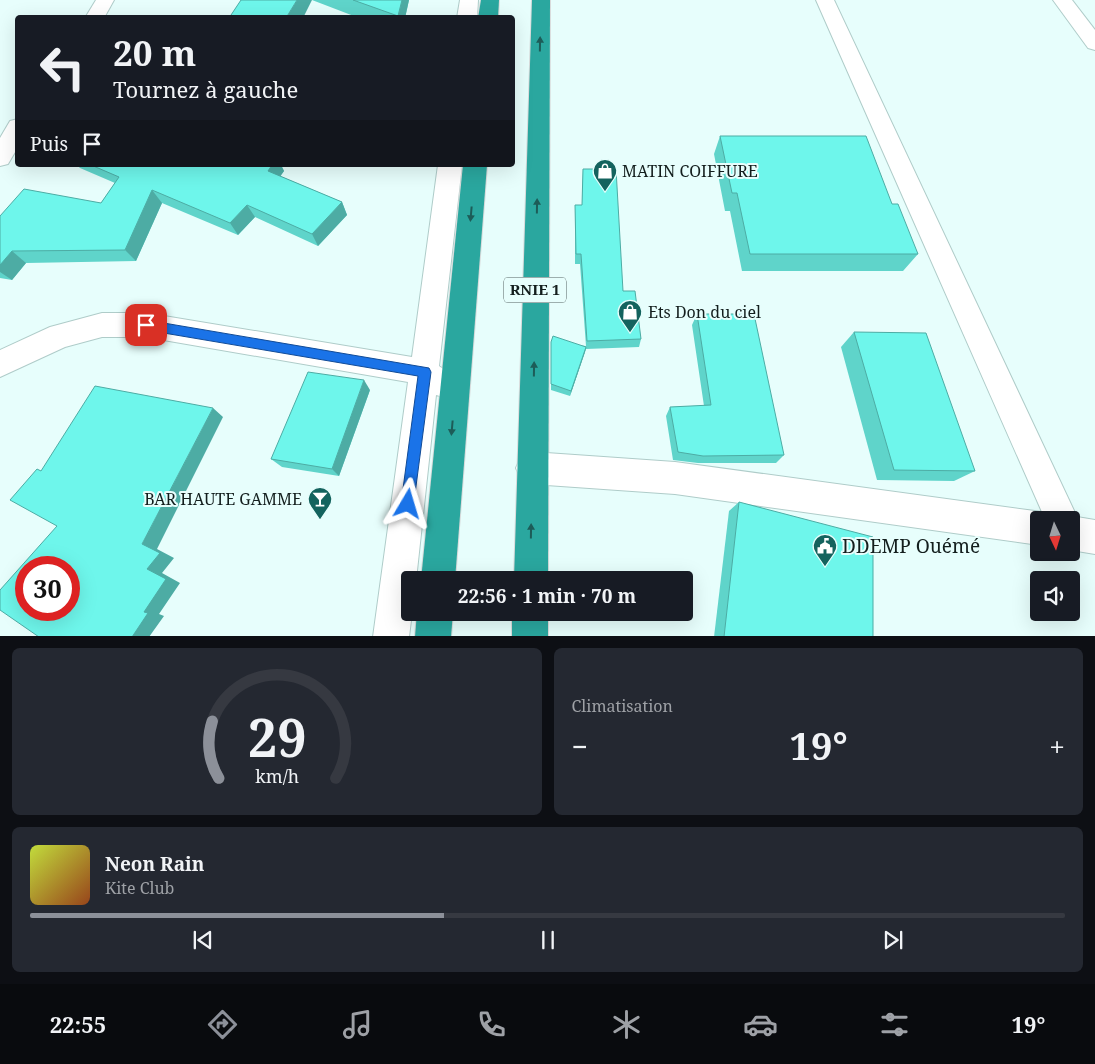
<!DOCTYPE html>
<html lang="fr">
<head>
<meta charset="utf-8">
<style>
	:root { --surface:#171b24; --page:#242831; --text:#f1f3f6; --muted:#9ea1a6; --line:#363941; --accent:#8c9099 }
	body { margin:0; font-family:"Noto Serif",serif; background:var(--page); color:var(--text); height:100vh; display:flex; flex-direction:column; font-size:19px; white-space:nowrap }
	* { box-sizing:border-box; margin:0 }
	p { font-size:16px; color:var(--muted) }
	.icon { flex:none; width:28px; height:28px; fill:none; stroke:currentColor; stroke-width:2; stroke-linecap:round; stroke-linejoin:round }
	.map { position:relative; height:636px; overflow:hidden }
	.side { display:flex; flex-direction:column; gap:12px; padding:12px; background:#0d0f14; flex:1 }
	.side>* { flex:none }
	.guide { position:absolute; left:15px; top:15px; width:500px; height:152px; border-radius:5px; box-shadow:0 5px 20px #0002; background:#171b24; color:var(--text); overflow:hidden }
	.needle { width:32px; rotate:176deg }
	.tools { position:absolute; left:1030px; top:511px; display:grid; gap:10px }
	.tools a { display:grid; place-items:center; width:50px; height:50px; border-radius:5px; background:var(--surface); box-shadow:0 5px 20px #0002; font-size:25px }
	.speed { position:absolute; left:15px; top:556px; display:flex; gap:10px; font-size:25px; font-weight:700; text-align:center }
	.speed>* { display:grid; place-content:center; width:65px; height:65px; border-radius:50%; background:var(--surface); box-shadow:0 5px 20px #0002; line-height:1 }
	.speed .limit { border:8px solid #d22; background:#fff; color:#111 }
	.pin { position:absolute; display:grid; place-items:center; width:42px; height:42px; color:#fff; margin:-21px; border-radius:10px; box-shadow:0 2px 8px #0006 }
	.me { position:absolute; width:55px; margin:-28px; rotate:7deg; stroke-linejoin:round; filter:drop-shadow(0 0 4px #0008) }
	.turn { display:flex; align-items:center; gap:18px; height:105px; padding:0 15px; font-size:22px }
	.turn .icon { width:65px; height:65px; stroke-width:2.5 }
	.turn b { display:block; font-size:35px; line-height:42px }
	.then { display:flex; align-items:center; height:48px; padding:0 15px; background:#0003; gap:10px; font-size:19px }
	.big { font-size:38px; font-weight:700; line-height:1.1 }
	.side .card { flex:1; display:flex; flex-direction:column; justify-content:center; gap:8px; min-width:0; padding:0 18px; border-radius:8px; background:var(--page) }
	.side .dial { align-items:center; gap:0 }
	.dial svg { height:130px; overflow:visible; fill:none; stroke:var(--line); stroke-width:7; stroke-linecap:round; text-anchor:middle }
	.dial text { fill:var(--text); stroke:none }
	.song { display:flex; align-items:center; gap:15px }
	.cover { width:60px; height:60px; border-radius:8px; background:linear-gradient(135deg,hsl(70 70% 55%),hsl(20 70% 35%)) }
	.played { height:5px; border-radius:2px; background:linear-gradient(90deg,var(--accent) 40%,var(--line) 40%) }
	.keys { display:flex; justify-content:space-around; direction:ltr }
	.heat { display:flex; justify-content:space-between; align-items:center; font-size:28px; direction:ltr }
	.side .tiles { flex:1; display:grid; gap:12px; grid-template-columns:1fr 1fr }
	.card:last-child { grid-column:span 2 }
	.trip { position:absolute; left:401px; top:571px; width:292px; height:50px; border-radius:5px; background:var(--surface); box-shadow:0 5px 20px #0002; font-weight:700; line-height:50px; text-align:center }
	.dock { display:flex; height:80px; justify-content:space-around; align-items:center; background:#090b0e; color:var(--muted) }
	.dock .icon { width:35px; height:35px }
	.dock .on { color:var(--accent) }
	.dock b { font-size:22px; color:var(--text) }
	.map>svg:first-child { display:block }
	.lines { fill:none; stroke-linecap:round; stroke-linejoin:round }
	.minor-casing { stroke:#afccc9; stroke-width:2 }
	.highway-casing { stroke:#d9dbdb; stroke-width:2 }
	.minor { fill:#fff; fill-rule:evenodd }
	.highway { fill:#2aa79f; fill-rule:evenodd }
	.wall { fill:#5fd4ca }
	.shaded-wall { fill:#4daca4 }
	.building { fill:#6ef6eb; stroke:#4daca4; fill-rule:evenodd }
	.oneway { fill:#1d5c58 }
	.route { fill:#1a73e8; stroke:#114b97 }
	.labels { text-anchor:middle; stroke-width:4; stroke-linejoin:round; paint-order:stroke }
	.shield { fill:#e7fefc; stroke:#536160; stroke-width:1 }
	.shield-label { font-size:15px; font-weight:bold; fill:#131e1d }
	.poi-label { font-size:16px; fill:#131e1d; stroke:#e7fefc; text-anchor:start }
	.near-poi-label { font-size:19px; fill:#131e1d; stroke:#e7fefc; text-anchor:start }
</style>
</head>
<body>
<div class="map">
<svg width="1095" height="637" viewBox="0 0 1095 637">
	<rect width="100%" height="100%" fill="#e7fefc"/>
	<g class="lines">
		<g class="minor-casing">
			<g id="minor">
				<polygon points="96,0 114,0 104,18 85,18"/>
				<polygon points="460,0 478,0 477,18 457,18"/>
				<polygon points="816,0 834,0 1077,517 1095,520 1095,554 1071,550 1071,520 1039,520 1039,545 675,494 532,484 521,479 516,468 521,457 532,452 675,462 1042,512"/>
				<polygon points="1053,0 1072,0 1095,30 1095,50 1088,48"/>
				<polygon points="18,119 18,147 8,164 0,166 0,138 10,121"/>
				<polygon points="438,165 462,165 439,366 450,374 455,383 450,392 440,396 436,395 416,580 410,580 410,612 412,612 409,637 373,637 408,382 146,337 102,337 65,347 0,377 0,350 50,327 102,313 146,313 412,357"/>
			</g>
		</g>
		<g class="highway-casing">
			<g id="highway">
				<polygon points="481,0 499,0 498,18 478,18"/>
				<polygon points="532,0 550,0 548,580 514,580"/>
				<polygon points="463,165 487,165 455,580 421,580"/>
				<polygon points="417,612 453,612 451,637 415,637"/>
				<rect x="512" y="612" width="36" height="25"/>
			</g>
		</g>
		<use href="#minor" class="minor"/>
		<use href="#highway" class="highway"/>
	</g>
	<g class="wall">
		<polygon points="241,0 409,0 405,18 359,18 312,0"/>
		<polygon points="720,136 892,204 918,254 903,271 742,271 730,211 725,211 714,154"/>
		<polygon points="77,165 281,165 284,171 280,176 342,202 347,215 318,246 255,217 238,235 162,203 136,261 26,263 12,280 0,278 0,216 101,203 115,183 80,168"/>
		<polygon points="583,169 623,291 641,339 639,347 586,349 585,352 570,396 551,390 551,342 586,346 580,264 575,264 575,205 582,205"/>
		<polygon points="697,314 784,455 776,463 698,463 673,460 666,416 670,407 704,406 692,325"/>
		<polygon points="854,332 975,471 954,481 877,480 841,347"/>
		<polygon points="370,390 339,476 282,467 271,459"/>
		<polygon points="739,502 873,637 714,637 729,511"/>
	</g>
	<g class="shaded-wall">
		<polygon points="297,0 312,0 303,18 286,18"/>
		<polygon points="402,0 409,0 405,18 398,18"/>
		<polygon points="272,165 281,165 284,171 275,184 268,171"/>
		<polygon points="152,190 162,203 136,261 125,250"/>
		<polygon points="342,202 347,215 318,246 312,234"/>
		<polygon points="247,205 255,217 238,235 230,223"/>
		<polygon points="12,251 26,263 12,280 0,272 0,265"/>
		<polygon points="586,347 585,352 570,396 571,391"/>
		<polygon points="364,380 370,390 339,476 332,469"/>
		<polygon points="213,408 223,417 157,549 174,558 162,573 180,583 159,614 164,616 149,637 132,637 144,612 147,569 142,544"/>
	</g>
	<g class="building">
		<polygon points="241,0 297,0 286,18 229,18"/>
		<polygon points="353,0 402,0 398,16"/>
		<polygon points="720,136 866,136 892,204 898,204 918,254 750,254 737,193 732,193"/>
		<polygon points="91,165 272,165 268,171 342,202 312,234 247,205 230,223 152,190 125,250 12,251 0,265 0,216 24,189 101,203 119,177"/>
		<polygon points="583,169 616,169 623,291 635,291 641,339 587,341 581,254 576,254 575,205 582,205"/>
		<polygon points="697,314 754,314 784,455 703,456 678,452 670,407 711,405"/>
		<polygon points="854,332 926,333 975,471 894,470"/>
		<polygon points="553,336 586,347 571,391 551,384 551,342"/>
		<polygon points="308,372 364,380 332,469 271,459"/>
		<path d="M95,386l118,22 -71,136 18,9 -13,16 19,10 -22,33 4,1 -16,24h-93l-39,-27v-20l57,-64 -47,-26 27,-31 4,2zM26,568h43v42h-43z"/>
		<polygon points="739,502 873,537 873,637 724,637"/>
	</g>
	<defs><path id="oneway-solid" d="M-6-.8H1V-3.2L6.5 0L1 3.2V.8H-6Z" transform="scale(1.25)"/></defs>
	<g class="oneway">
		<use href="#oneway-solid" transform="translate(540 44) rotate(-89)"/>
		<use href="#oneway-solid" transform="translate(537 206) rotate(-89)"/>
		<use href="#oneway-solid" transform="translate(471 214) rotate(95)"/>
		<use href="#oneway-solid" transform="translate(534 369) rotate(-89)"/>
		<use href="#oneway-solid" transform="translate(452 428) rotate(95)"/>
		<use href="#oneway-solid" transform="translate(531 531) rotate(-89)"/>
	</g>
	<polygon class="route" points="146,320 429,368 431,372 413,509 408,511 403,509 401,504 418,376 146,330 142,328 140,325 142,321"/>
	<defs>
		<g id="shop-pin" transform="scale(1.25)"><path d="M0 17L-7.5 6A9.5 9.5 0 1 1 7.5 6Z" fill="#14635e" stroke="#e7fefc"/><path d="M-5-2.5h2.3a2.7 3.5 0 0 1 5.4 0H5L5.5 6h-11ZM-1.5-2.5h3a1.5 2.3 0 0 0-3 0Z" fill="#fff"/></g>
		<g id="bar-pin" transform="scale(1.25)"><path d="M0 17L-7.5 6A9.5 9.5 0 1 1 7.5 6Z" fill="#14635e" stroke="#e7fefc"/><path d="M-6-5H6L.8 .8V4.5H3.5V6h-7V4.5H-.8V.8Z" fill="#fff"/></g>
		<g id="civic-pin" transform="scale(1.25)"><path d="M0 17L-7.5 6A9.5 9.5 0 1 1 7.5 6Z" fill="#14635e" stroke="#e7fefc"/><path d="M-.6-6.5H3V-4.5H.6V-3L4-1V1h2V6H-6V1h2V-1L-.6-3ZM-1.2 2.5V6h2.4V2.5Z" fill="#fff"/></g>
	</defs>
	<g fill-rule="evenodd">
		<use href="#shop-pin" x="605" y="171"/>
		<use href="#shop-pin" x="630" y="312"/>
		<use href="#bar-pin" x="320" y="499"/>
		<use href="#civic-pin" x="825" y="546"/>
	</g>
	<g class="labels">
		<rect class="shield" x="504" y="277.5" width="62" height="25" rx="4"/>
		<g class="shield-label">
			<text x="535" y="295">RNIE 1</text>
		</g>
		<g class="poi-label">
			<text x="622" y="177">MATIN COIFFURE</text>
			<text x="648" y="318">Ets Don du ciel</text>
			<text x="302" y="505" text-anchor="end">BAR HAUTE GAMME</text>
		</g>
		<g class="near-poi-label">
			<text x="842" y="553">DDEMP Ouémé</text>
		</g>
	</g>
</svg>
<div class="tools">
<a><svg class="needle" viewBox="-14 -14 28 28"><path d="M0-13l5 13h-10z" fill="#e53935"/><path d="M0 13l5-13h-10z" fill="#9ea1a6"/></svg></a>
<a><svg class="icon" aria-label="sound" viewBox="0 0 24 24"><path d="M4 9h4l5-4v14l-5-4H4zM17 9q2 3 0 6"/></svg></a>
</div>
<div class="speed"><div class="limit">30</div></div>
<div class="pin" style="left:146px;top:325px;background:#d93025"><svg class="icon" aria-label="arrive" viewBox="0 0 24 24"><path d="M6 21V4h12l-3 4 3 4H6"/></svg></div>
<svg class="me" style="left:408px;top:504px" viewBox="-20 -20 40 40"><path d="M0-17L14 15 0 8-14 15z" fill="#1a73e8" stroke="#fff" stroke-width="4"/></svg>
<div class="trip">22:56 · 1 min · 70 m</div>
<div class="guide">
<div class="turn"><svg class="icon" aria-label="left" viewBox="0 0 24 24"><path d="M17 20v-9H6M10 6l-5 5 5 5"/></svg><div><b>20 m</b>Tournez à gauche</div></div>
<div class="then">Puis<svg class="icon" aria-label="arrive" viewBox="0 0 24 24"><path d="M6 21V4h12l-3 4 3 4H6"/></svg></div>
</div>
</div>
<section class="side">
<div class="tiles">
<div class="card dial"><svg viewBox="0 0 100 80">
<path d="M14 69A42 42 0 1 1 86 69"/>
<path d="M14 69A42 42 0 0 1 10 34" stroke="#8c9099"/>
<text x="50" y="56" font-size="32" font-weight="700">29</text>
<text x="50" y="72" font-size="11">km/h</text>
</svg></div>
<div class="card"><p>Climatisation</p>
<div class="heat"><a>−</a><b class="big">19°</b><a>+</a></div>
</div>
<div class="card">
<div class="song"><i class="cover"></i><div><b>Neon Rain</b><p>Kite Club</p></div></div>
<div class="played"></div>
<div class="keys"><svg class="icon" aria-label="previous" viewBox="0 0 24 24"><path d="M18 5L8 12l10 7zM5 5v14"/></svg><svg class="icon" aria-label="pause" viewBox="0 0 24 24"><path d="M8 5v14M16 5v14"/></svg><svg class="icon" aria-label="next" viewBox="0 0 24 24"><path d="M6 5l10 7-10 7zM19 5v14"/></svg></div>
</div>
</div>
</section>
<nav class="dock">
<b>22:55</b>
<svg class="icon on" aria-label="directions" viewBox="0 0 24 24"><path d="M12 3l9 9-9 9-9-9zM9 14v-3h6M13 9l2 2-2 2"/></svg>
<svg class="icon" aria-label="music" viewBox="0 0 24 24"><path d="M9 18V5l10-2v13"/><circle cx="6" cy="18" r="3"/><circle cx="16" cy="16" r="3"/></svg>
<svg class="icon" aria-label="phone" viewBox="0 0 24 24"><path d="M5 4h4l2 5-3 2q2 4 5 5l2-3 5 2v4C11 20 4 13 5 4z"/></svg>
<svg class="icon" aria-label="climate" viewBox="0 0 24 24"><path d="M12 3v18M4 7l16 10M4 17L20 7"/></svg>
<svg class="icon" aria-label="car" viewBox="0 0 24 24"><path d="M5 17H2v-5l4-1 3-4h7l3 4 3 1v5h-3M9 17h6M6 11h13"/><circle cx="7" cy="17" r="2"/><circle cx="17" cy="17" r="2"/></svg>
<svg class="icon" aria-label="filters" viewBox="0 0 24 24"><path d="M4 7h16M4 17h16"/><circle cx="9" cy="7" r="2"/><circle cx="15" cy="17" r="2"/></svg>
<b>19°</b>
</nav>
</body>
</html>
